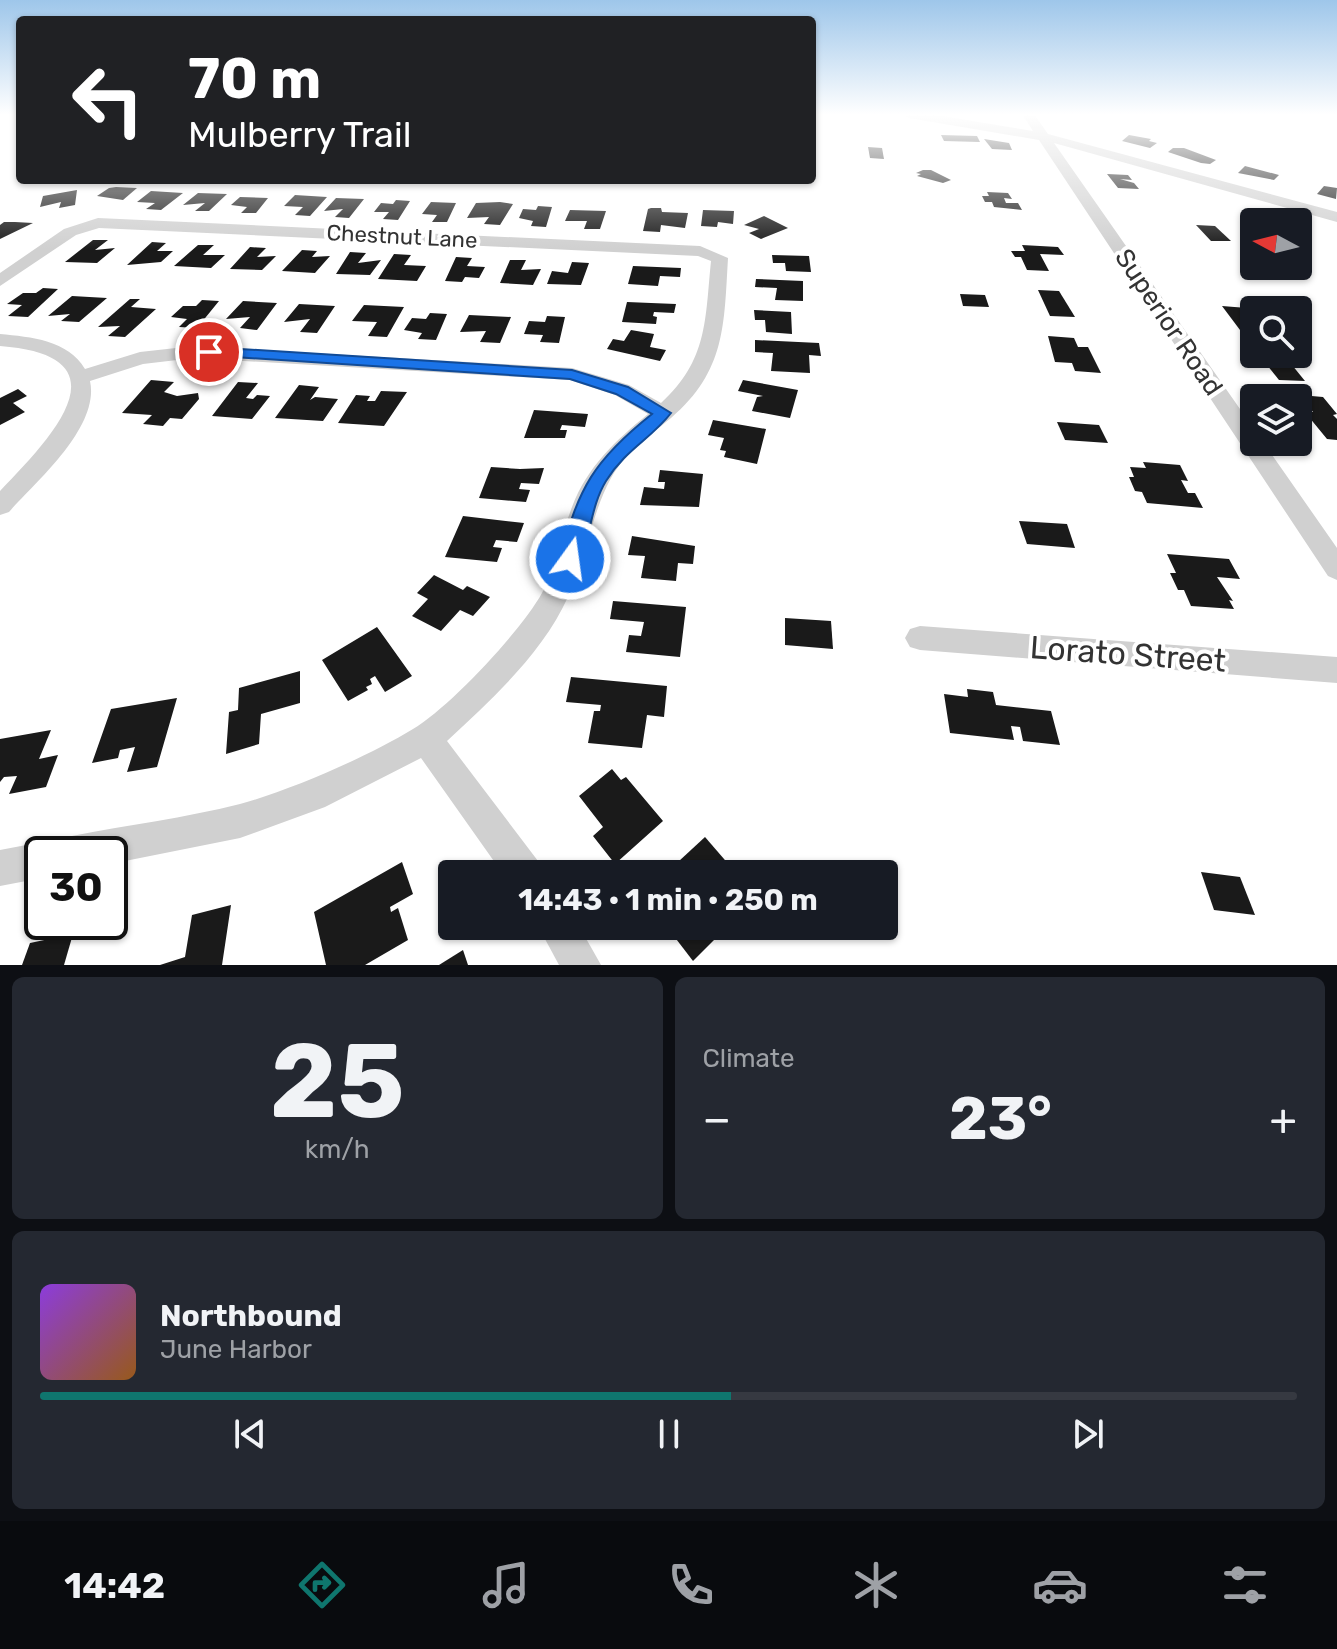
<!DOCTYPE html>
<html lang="en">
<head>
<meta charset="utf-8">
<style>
	:root { --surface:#171b24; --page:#242831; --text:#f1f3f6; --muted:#9ea1a6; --line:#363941; --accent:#0f766e }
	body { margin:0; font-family:Rubik,sans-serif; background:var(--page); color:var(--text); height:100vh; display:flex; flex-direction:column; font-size:30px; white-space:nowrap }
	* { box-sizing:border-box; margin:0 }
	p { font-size:26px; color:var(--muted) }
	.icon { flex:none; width:44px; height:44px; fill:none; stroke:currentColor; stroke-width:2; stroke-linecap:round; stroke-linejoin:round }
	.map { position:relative; height:965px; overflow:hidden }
	.side { display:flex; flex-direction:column; gap:12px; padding:12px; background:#0d0f14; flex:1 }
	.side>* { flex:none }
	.banner { position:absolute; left:16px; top:16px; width:800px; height:168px; border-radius:8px; box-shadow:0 2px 6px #0004; background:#202124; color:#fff; overflow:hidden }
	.needle { width:52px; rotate:277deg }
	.fabs { position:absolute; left:1240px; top:208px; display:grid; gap:16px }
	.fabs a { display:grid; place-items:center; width:72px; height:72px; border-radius:8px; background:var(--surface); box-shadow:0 2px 6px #0004; font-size:40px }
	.speed { position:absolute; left:24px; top:836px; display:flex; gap:16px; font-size:40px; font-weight:700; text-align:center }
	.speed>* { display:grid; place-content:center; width:104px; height:104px; border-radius:50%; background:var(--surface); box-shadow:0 2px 6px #0004; line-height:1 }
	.speed .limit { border:4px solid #111; border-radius:12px; background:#fff; color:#111 }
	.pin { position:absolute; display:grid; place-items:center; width:68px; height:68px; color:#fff; margin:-34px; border:4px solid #fff; border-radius:50%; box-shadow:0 2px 8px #0007 }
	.me { position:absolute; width:88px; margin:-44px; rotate:14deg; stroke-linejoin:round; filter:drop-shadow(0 0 6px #0008) }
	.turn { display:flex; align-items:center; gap:28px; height:168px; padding:0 40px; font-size:36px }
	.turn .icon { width:104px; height:104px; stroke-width:2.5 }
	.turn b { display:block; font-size:56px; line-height:68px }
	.big { font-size:60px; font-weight:700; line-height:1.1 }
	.side .widget { flex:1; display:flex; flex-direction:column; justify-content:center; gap:12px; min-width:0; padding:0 28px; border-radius:12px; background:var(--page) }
	.side .dial { align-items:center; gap:0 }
	.dial b { font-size:104px; line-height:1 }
	.song { display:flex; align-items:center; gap:24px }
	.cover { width:96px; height:96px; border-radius:12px; background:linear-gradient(135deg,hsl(270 70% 55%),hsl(30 70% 35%)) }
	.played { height:8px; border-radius:4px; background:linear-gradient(90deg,var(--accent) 55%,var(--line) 55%) }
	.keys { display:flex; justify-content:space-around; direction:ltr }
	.heat { display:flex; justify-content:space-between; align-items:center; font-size:44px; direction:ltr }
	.side .tiles { flex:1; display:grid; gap:12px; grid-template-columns:1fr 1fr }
	.widget:last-child { grid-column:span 2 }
	.trip { position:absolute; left:438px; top:860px; width:460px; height:80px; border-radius:8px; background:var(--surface); box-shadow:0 2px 6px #0004; font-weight:700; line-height:80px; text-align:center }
	.tabs { display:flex; height:128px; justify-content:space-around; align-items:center; background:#090b0e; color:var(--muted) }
	.tabs .icon { width:56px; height:56px }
	.tabs .selected { color:var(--accent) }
	.tabs b { font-size:36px; color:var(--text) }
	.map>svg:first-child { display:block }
	.building { fill:#1a1a1a }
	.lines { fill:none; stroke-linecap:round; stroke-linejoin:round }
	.street { fill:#d0d0d0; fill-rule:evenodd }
	.route { fill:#1a73e8; stroke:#114b97; stroke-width:2 }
	.labels { text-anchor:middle; stroke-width:8; stroke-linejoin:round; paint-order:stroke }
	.far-street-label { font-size:22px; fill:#333; stroke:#fff }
	.street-label { font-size:26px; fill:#333; stroke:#fff }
	.near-street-label { font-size:32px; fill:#333; stroke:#fff }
</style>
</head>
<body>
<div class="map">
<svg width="1337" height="965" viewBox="0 0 1337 965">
	<rect width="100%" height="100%" fill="#fff"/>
	<g class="building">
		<polygon points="941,135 977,136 980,142 944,141"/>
		<polygon points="1129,135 1151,139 1149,141 1157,143 1150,148 1122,141"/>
		<polygon points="984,139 1009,143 1012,150 992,149"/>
		<polygon points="868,147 882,148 884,159 870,158"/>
		<polygon points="1173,148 1184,148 1216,160 1210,164 1201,163 1168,152"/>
		<polygon points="1245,166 1279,175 1274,180 1238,173"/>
		<polygon points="923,170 931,170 951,180 943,183 917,176 921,174 916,173"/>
		<polygon points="1107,174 1128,175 1132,180 1120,179 1134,183 1139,189 1118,188"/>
		<polygon points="1324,186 1337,188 1336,199 1317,194"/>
		<polygon points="109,188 116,187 137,188 123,200 97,196"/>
		<polygon points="77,190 75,205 59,208 61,202 40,207 43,196"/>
		<polygon points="151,191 183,193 161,210 146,209 155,203 137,202"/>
		<polygon points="987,192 1008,193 1012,199 1004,198 1006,203 1018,203 1022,210 994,207 992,202 985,202 982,196 989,196"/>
		<polygon points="198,193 227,194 209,211 195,211 205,203 183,205"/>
		<polygon points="295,195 327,197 310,216 295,215 303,207 284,206"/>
		<polygon points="240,197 268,198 256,213 241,213 247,207 231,205"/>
		<polygon points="336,198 364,199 349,218 335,217 343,209 324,211"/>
		<polygon points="396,200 410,201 398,220 383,219 389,212 374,212 381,203 393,204"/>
		<polygon points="431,202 456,203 447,222 432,222 437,215 422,214"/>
		<polygon points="500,202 513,204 500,225 484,224 489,217 467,218 476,203"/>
		<polygon points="538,206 552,207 546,227 531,226 533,221 519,218 523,209 536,210"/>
		<polygon points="651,208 661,208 662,212 688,213 685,228 661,225 660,232 643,231 648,209"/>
		<polygon points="570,210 606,211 600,229 584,229 587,221 565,221"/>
		<polygon points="703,210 734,211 733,224 718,222 717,227 701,226"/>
		<polygon points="764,216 788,228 761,239 749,233 759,229 744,225"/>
		<polygon points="4,222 15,222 33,223 0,239 0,225"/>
		<polygon points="1196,225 1215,226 1231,241 1211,241"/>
		<polygon points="93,240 108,240 95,250 115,248 97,263 65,262"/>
		<polygon points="152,242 166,243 157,251 173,251 161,262 127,265"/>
		<polygon points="198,245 214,245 203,255 225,255 211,268 174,266"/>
		<polygon points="1022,245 1058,247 1064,255 1040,254 1049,271 1027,270 1021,257 1015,257 1011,251 1025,251"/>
		<polygon points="250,247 266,248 257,257 276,256 262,270 230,269"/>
		<polygon points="302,250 317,251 312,257 330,256 315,273 282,271"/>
		<polygon points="350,252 366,253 358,263 381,260 370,275 336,274"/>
		<polygon points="394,254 411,255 404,265 426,266 417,281 378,279"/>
		<polygon points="772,255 809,256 811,272 786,271 785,263 773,263"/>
		<polygon points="456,257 472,258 467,266 485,267 479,278 465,277 462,282 445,281"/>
		<polygon points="510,260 526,260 521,270 541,269 533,285 500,283"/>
		<polygon points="572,262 589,263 581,285 547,284 552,271 568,273"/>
		<polygon points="633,266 681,268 680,277 660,276 658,286 628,284"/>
		<polygon points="756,279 803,281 803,301 775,300 777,288 755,287"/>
		<polygon points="43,288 58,289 28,317 8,316 22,305 7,304 23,293 36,293"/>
		<polygon points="1038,290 1059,291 1075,317 1050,316"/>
		<polygon points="960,294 985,295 989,307 963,306"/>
		<polygon points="72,296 107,298 79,322 61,321 70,314 48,316"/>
		<polygon points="130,299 140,299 131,307 156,309 125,337 108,336 120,326 98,327"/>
		<polygon points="202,300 219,301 197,328 179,327 187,319 171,317 183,306 196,306"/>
		<polygon points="243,301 277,303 257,330 240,328 250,317 226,319"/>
		<polygon points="627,302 651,303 676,304 674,313 654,312 653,316 657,317 656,324 622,322"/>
		<polygon points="299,304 335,306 317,333 300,332 310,319 284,322"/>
		<polygon points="364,305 404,307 387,337 368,336 377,322 352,321"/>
		<polygon points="1222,306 1247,308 1254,316 1254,338 1246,338"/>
		<polygon points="754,310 791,312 792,334 766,332 765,320 755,320"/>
		<polygon points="430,313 447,314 436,340 418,339 422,333 404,330 412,318 426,319"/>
		<polygon points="469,315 511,317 500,343 480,342 486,331 460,332"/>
		<polygon points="547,316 565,317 559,343 540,342 543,335 524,334 529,321 545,322"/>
		<polygon points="631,330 654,334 650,347 666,350 660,361 607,349 613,339 624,341"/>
		<polygon points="1048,336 1074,338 1078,347 1088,347 1101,373 1075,371 1072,363 1055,362"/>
		<polygon points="755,340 819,343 821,356 809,355 810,373 771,371 773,353 755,352"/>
		<polygon points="1258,354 1283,354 1305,381 1279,380"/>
		<polygon points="151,380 174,382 164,392 177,396 198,393 199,399 182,419 170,418 163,426 143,424 152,415 122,413"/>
		<polygon points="743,380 798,390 790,418 752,411 757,397 763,396 738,391"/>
		<polygon points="238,382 258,383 246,398 253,399 257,395 270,396 252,419 212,416"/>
		<polygon points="299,385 319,387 310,400 315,397 338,399 323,421 275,418"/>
		<polygon points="18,389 27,396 13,403 25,412 0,425 0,398"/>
		<polygon points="381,391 407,392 384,426 338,423 356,395 370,396 367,401 375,401"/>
		<polygon points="1300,395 1323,397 1337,414 1333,415 1337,419 1337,440 1327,439 1304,411 1313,412"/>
		<polygon points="534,410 588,414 585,427 562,425 560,430 567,430 565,438 524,438"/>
		<polygon points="713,420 766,429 757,464 724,457 726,451 720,450 724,438 708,435"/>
		<polygon points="1057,422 1099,425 1108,443 1065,440"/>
		<polygon points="1143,462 1180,465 1188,481 1181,480 1188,493 1195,493 1203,508 1147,503 1142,492 1135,491 1129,477 1134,477 1130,467 1146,468"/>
		<polygon points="491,467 520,469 544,468 539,484 521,483 519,489 530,490 526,502 479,498"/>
		<polygon points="660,470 703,474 699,507 640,505 644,487 664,489 665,482 658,482"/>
		<polygon points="463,516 524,523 517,542 496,540 493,547 502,548 497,562 445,557"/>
		<polygon points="1019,521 1067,524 1075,548 1027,544"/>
		<polygon points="632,536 695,546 693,564 678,563 676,581 641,578 645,556 628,555"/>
		<polygon points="1167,554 1229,559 1240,579 1217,577 1233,601 1229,600 1234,609 1191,606 1184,590 1178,590 1170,573 1176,573"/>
		<polygon points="434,575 463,590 467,586 490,597 473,616 460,610 441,631 412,616 428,599 417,593"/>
		<polygon points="613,601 686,607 680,657 626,652 629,635 641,636 644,622 610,619"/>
		<polygon points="785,618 831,621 833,649 785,645"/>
		<polygon points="377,627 412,676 385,692 375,676 370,679 372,684 366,687 368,690 348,701 322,660"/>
		<polygon points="300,671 300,703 261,714 259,744 226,754 229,712 238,710 239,688"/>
		<polygon points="571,677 667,686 664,717 647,715 642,748 588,743 594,711 600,711 601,705 566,702"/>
		<polygon points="967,689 993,692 996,705 1051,711 1060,745 1023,741 1020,727 1011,726 1014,740 950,733 944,694 968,697"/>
		<polygon points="177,698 157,767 127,772 135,747 120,750 118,758 92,763 111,709"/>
		<polygon points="51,730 39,759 58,755 46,787 9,794 17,776 4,777 0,782 0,739"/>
		<polygon points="612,769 621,780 626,777 663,821 615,864 593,836 603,827 579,796"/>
		<polygon points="705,837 737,874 665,874"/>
		<polygon points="402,862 413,894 390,907 391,912 398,908 408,940 365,965 326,965 314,912"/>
		<polygon points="1201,872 1240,877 1255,915 1214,910"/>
		<polygon points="231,905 222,965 160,965 185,957 192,915"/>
		<polygon points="675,926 728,926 693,961 670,931"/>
		<polygon points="73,934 64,965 22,965 30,943"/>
		<polygon points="463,950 468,965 439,965"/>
	</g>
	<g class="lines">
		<g class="street">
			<polygon points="903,114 930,114 1033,131 1022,114 1034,114 1048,134 1337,212 1337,222 1054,143 1254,429 1254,442 1263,442 1337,548 1337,580 1328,576 1039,140 909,118"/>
			<path d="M98,218l602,28 28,12c-4,66 -2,113 -57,160 -22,18 -45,34 -60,60 -20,37 -25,80 -43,119 -26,57 -76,102 -121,144l91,120 5,13h-40l-82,-116 -96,49 -85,31 -130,26v-10h-68v24l-42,8v-36l42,-8 14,8 3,-9 13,-5c55,-11 113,-18 168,-32 51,-14 127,-47 173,-75 37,-22 108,-98 129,-136 15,-28 19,-58 30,-86 15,-40 44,-67 76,-93l-33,-19 -45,-15 -376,-22 -51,6 -53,17c10,46 -53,100 -81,131l-9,3v-24c49,-51 132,-135 0,-145v-12c31,3 68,6 85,35l55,-17 54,-6 378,22 57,17 32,18c47,-43 44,-83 50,-142l-13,-5 -599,-28 -23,7 -76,51v-13l64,-44z"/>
			<polygon points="920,626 1337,657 1337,683 920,650 910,647 905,638 910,629"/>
			<polygon points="538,926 579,926 601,965 559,965"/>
		</g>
	</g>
	<linearGradient id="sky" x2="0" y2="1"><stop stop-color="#9ec6ea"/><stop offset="0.46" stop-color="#fff"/><stop offset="1" stop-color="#fff" stop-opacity="0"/></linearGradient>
	<rect width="1337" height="249" fill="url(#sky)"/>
	<path class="route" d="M209,347l363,23 56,17 43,26c-20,26 -45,36 -65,68 -16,26 -15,58 -29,84h-14l-3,-6c18,-71 34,-99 92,-145l-36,-20 -46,-15 -366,-24v-6z"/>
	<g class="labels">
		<g class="far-street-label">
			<text transform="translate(402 236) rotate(3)" y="8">Chestnut Lane</text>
		</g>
		<g class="street-label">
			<text transform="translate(1169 322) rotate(56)" y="9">Superior Road</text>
		</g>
		<g class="near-street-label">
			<text transform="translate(1128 654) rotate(4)" y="11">Lorato Street</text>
		</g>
	</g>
</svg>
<div class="fabs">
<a><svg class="needle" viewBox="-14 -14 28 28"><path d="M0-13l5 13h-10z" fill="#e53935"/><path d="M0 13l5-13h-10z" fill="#9ea1a6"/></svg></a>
<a><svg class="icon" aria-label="search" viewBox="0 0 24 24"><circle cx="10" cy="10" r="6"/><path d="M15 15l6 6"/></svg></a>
<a><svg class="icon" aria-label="layers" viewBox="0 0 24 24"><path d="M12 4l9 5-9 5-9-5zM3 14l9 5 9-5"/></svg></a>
</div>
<div class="speed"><div class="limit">30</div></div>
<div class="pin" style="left:209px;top:352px;background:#d93025"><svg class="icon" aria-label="arrive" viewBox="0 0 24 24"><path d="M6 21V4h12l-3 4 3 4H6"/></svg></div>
<svg class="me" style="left:570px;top:559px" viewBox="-20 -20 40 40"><circle r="17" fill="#1a73e8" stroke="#fff" stroke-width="3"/><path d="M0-11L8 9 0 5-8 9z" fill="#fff"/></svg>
<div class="trip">14:43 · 1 min · 250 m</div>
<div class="banner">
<div class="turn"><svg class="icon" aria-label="left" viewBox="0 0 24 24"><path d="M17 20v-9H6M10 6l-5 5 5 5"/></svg><div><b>70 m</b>Mulberry Trail</div></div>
</div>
</div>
<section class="side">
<div class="tiles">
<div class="widget dial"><b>25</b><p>km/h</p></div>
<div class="widget"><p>Climate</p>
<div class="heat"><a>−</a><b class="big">23°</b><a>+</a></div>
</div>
<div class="widget">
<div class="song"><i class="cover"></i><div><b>Northbound</b><p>June Harbor</p></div></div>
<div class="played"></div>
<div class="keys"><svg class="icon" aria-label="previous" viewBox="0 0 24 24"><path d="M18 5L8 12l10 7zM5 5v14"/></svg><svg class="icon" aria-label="pause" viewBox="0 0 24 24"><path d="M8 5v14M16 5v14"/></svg><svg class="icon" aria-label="next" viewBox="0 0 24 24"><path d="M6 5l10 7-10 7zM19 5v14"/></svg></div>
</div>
</div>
</section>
<nav class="tabs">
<b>14:42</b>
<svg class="icon selected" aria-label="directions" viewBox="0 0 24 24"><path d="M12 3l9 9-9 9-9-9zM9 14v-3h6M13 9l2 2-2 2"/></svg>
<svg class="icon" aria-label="music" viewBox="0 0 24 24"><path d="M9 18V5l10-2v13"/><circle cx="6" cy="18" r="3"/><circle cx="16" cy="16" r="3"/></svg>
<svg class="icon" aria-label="phone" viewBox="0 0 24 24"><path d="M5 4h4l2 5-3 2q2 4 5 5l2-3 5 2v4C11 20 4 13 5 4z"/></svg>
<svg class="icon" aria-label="climate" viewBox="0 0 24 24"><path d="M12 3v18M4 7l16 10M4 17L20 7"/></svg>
<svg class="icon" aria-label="car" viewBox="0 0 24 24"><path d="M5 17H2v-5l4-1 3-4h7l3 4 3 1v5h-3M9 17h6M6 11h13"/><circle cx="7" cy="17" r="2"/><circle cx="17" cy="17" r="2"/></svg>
<svg class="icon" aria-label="filters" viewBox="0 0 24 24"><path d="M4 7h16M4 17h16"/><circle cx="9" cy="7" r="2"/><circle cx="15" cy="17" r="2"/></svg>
</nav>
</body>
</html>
